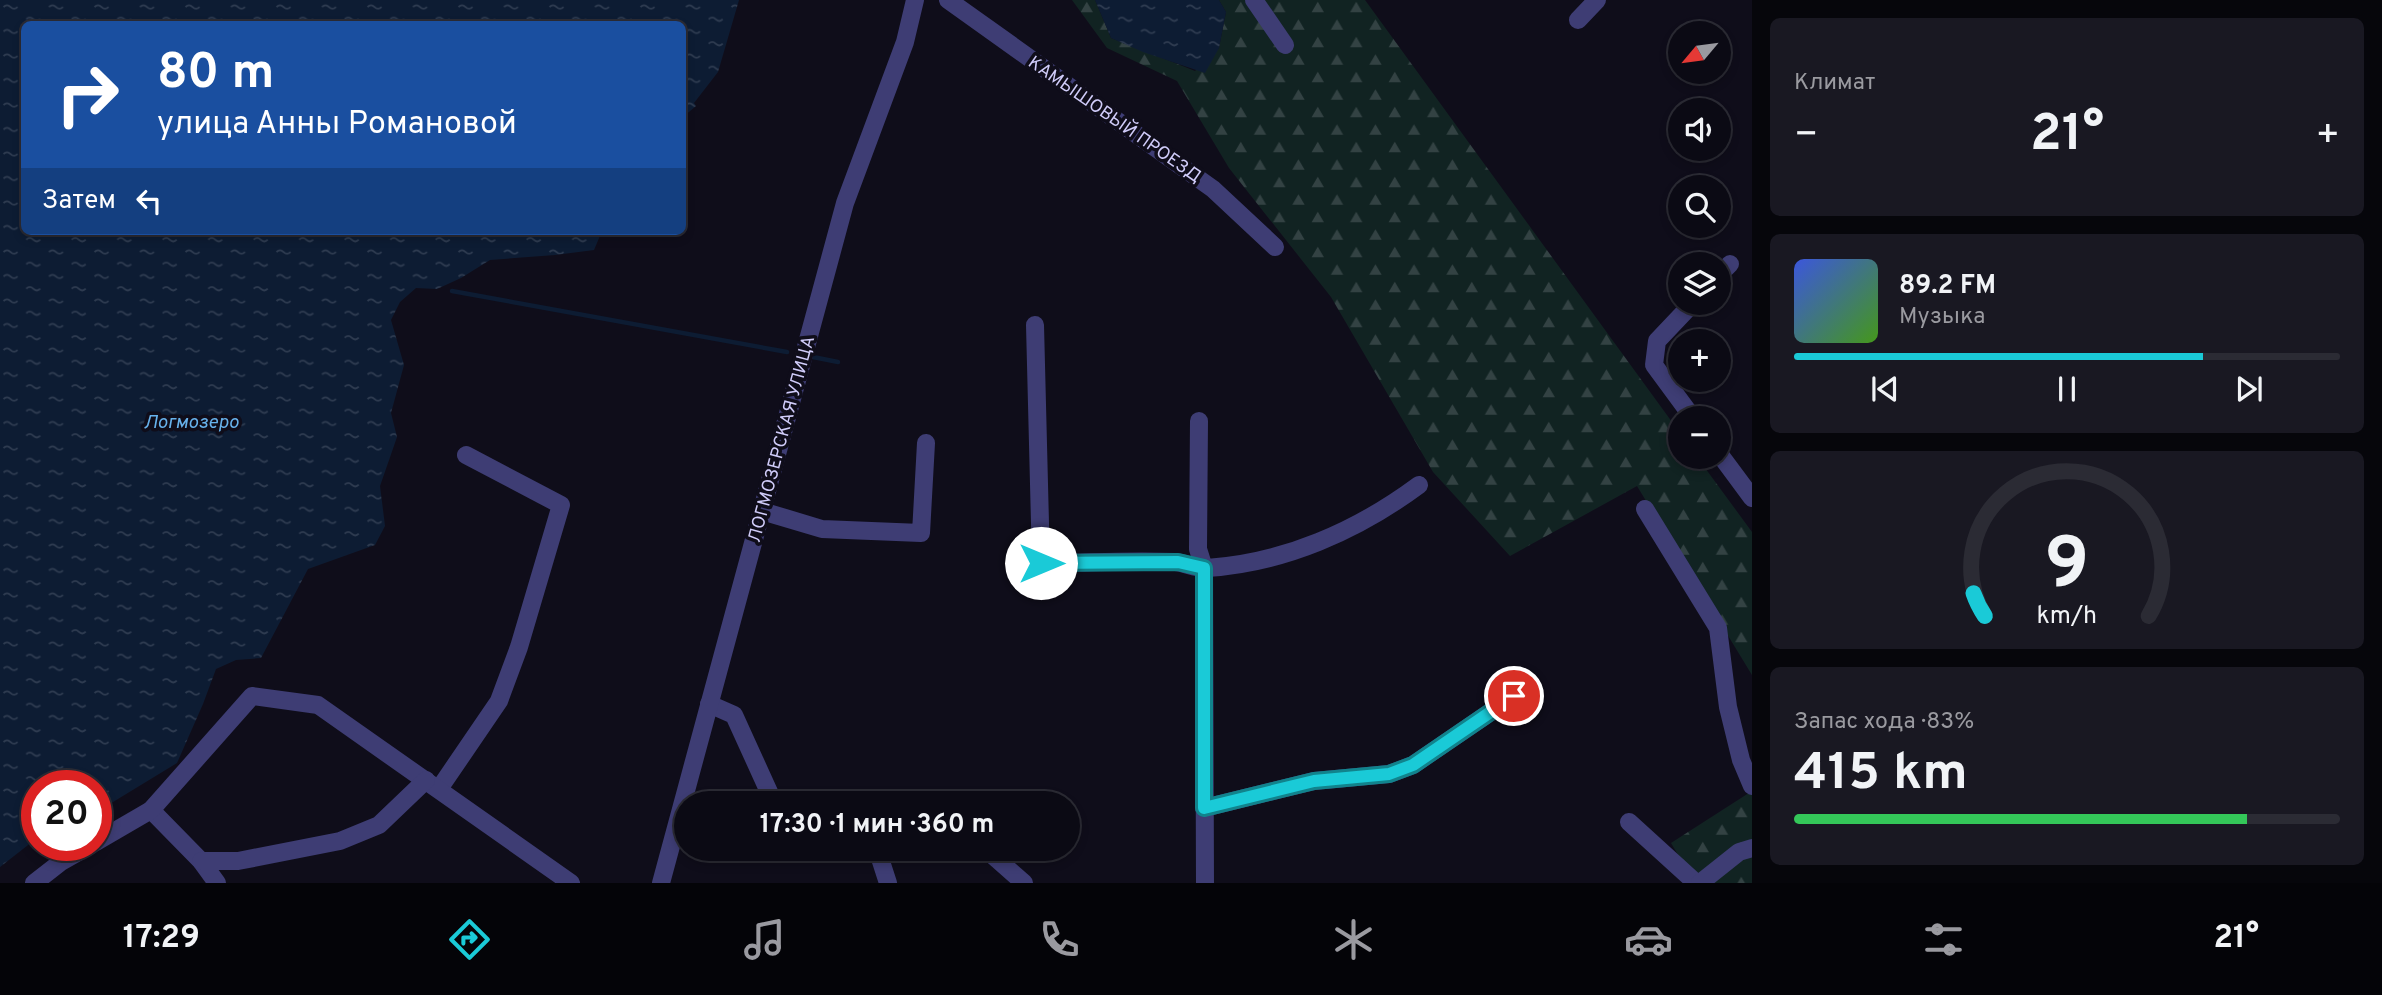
<!DOCTYPE html>
<html lang="ru">
<head>
<meta charset="utf-8">
<style>
	:root { --surface:#0b0a14; --page:#191822; --text:#f1f3f6; --muted:#9a9aa0; --line:#2b2b34; --accent:#1acad7 }
	body { margin:0; font-family:Overpass,sans-serif; background:var(--page); color:var(--text); height:100vh; display:flex; flex-direction:column; font-size:26px; white-space:nowrap }
	* { box-sizing:border-box; margin:0 }
	p { font-size:23px; color:var(--muted) }
	.icon { flex:none; width:38px; height:38px; fill:none; stroke:currentColor; stroke-width:2; stroke-linecap:round; stroke-linejoin:round }
	.map { position:relative; flex:1; overflow:hidden }
	.panel { display:flex; flex-direction:column; gap:18px; padding:18px; background:#06060b; width:630px }
	.panel>* { flex:none }
	.top-card { position:absolute; left:21px; top:21px; width:665px; height:214px; border-radius:10px; box-shadow:0 4px 10px #0003,0 0 0 2px var(--line); background:#1a4fa0; color:#fff; overflow:hidden }
	.needle { width:46px; rotate:241deg }
	.controls { position:absolute; left:1668px; top:21px; display:grid; gap:14px }
	.controls a { display:grid; place-items:center; width:63px; height:63px; border-radius:50%; background:var(--surface); box-shadow:0 4px 10px #0003,0 0 0 2px var(--line); font-size:35px }
	.speed { position:absolute; left:21px; top:770px; display:flex; gap:14px; font-size:35px; font-weight:700; text-align:center }
	.speed>* { display:grid; place-content:center; width:91px; height:91px; border-radius:50%; background:var(--surface); box-shadow:0 4px 10px #0003,0 0 0 2px var(--line); line-height:1 }
	.speed .limit { border:10px solid #d22; background:#fff; color:#111 }
	.pin { position:absolute; display:grid; place-items:center; width:60px; height:60px; color:#fff; margin:-30px; border:4px solid #fff; border-radius:50%; box-shadow:0 2px 7px #0007 }
	.me { position:absolute; width:77px; margin:-38px; rotate:90deg; stroke-linejoin:round; filter:drop-shadow(0 0 5px #0008) }
	.turn { display:flex; align-items:center; gap:24px; height:147px; padding:0 21px; font-size:32px }
	.turn .icon { width:91px; height:91px; stroke-width:2.5 }
	.turn b { display:block; font-size:49px; line-height:60px }
	.then { display:flex; align-items:center; height:66px; padding:0 21px; background:#0003; gap:14px; font-size:26px }
	.big { font-size:52px; font-weight:700; line-height:1.1 }
	.panel .tile { flex:1; display:flex; flex-direction:column; justify-content:center; gap:10px; min-width:0; padding:0 24px; border-radius:10px; background:var(--page) }
	.panel .dial { align-items:center; gap:0 }
	.dial svg { height:182px; overflow:visible; fill:none; stroke:var(--line); stroke-width:7; stroke-linecap:round; text-anchor:middle }
	.dial text { fill:var(--text); stroke:none }
	.song { display:flex; align-items:center; gap:21px }
	.cover { width:84px; height:84px; border-radius:10px; background:linear-gradient(135deg,hsl(230 70% 55%),hsl(100 70% 35%)) }
	.played { height:7px; border-radius:4px; background:linear-gradient(90deg,var(--accent) 75%,var(--line) 75%) }
	.keys { display:flex; justify-content:space-around; direction:ltr }
	.heat { display:flex; justify-content:space-between; align-items:center; font-size:38px; direction:ltr }
	.charge { height:10px; border-radius:5px; background:linear-gradient(90deg,#34c759 83%,var(--line) 0) }
	.trip { position:absolute; left:674px; top:791px; width:406px; height:70px; border-radius:35px; background:var(--surface); box-shadow:0 4px 10px #0003,0 0 0 2px var(--line); font-weight:700; line-height:70px; text-align:center }
	.dock { display:flex; height:112px; justify-content:space-around; align-items:center; background:#040408; color:var(--muted) }
	.dock .icon { width:49px; height:49px }
	.dock .active { color:var(--accent) }
	.dock b { font-size:32px; color:var(--text) }
	main { display:flex; flex:1; min-height:0 }
	.map>svg:first-child { display:block }
	.forest { fill:url(#forest-firs) }
	.water { fill:url(#water-ripples) }
	.lines { fill:none; stroke-linecap:round; stroke-linejoin:round }
	.stream { stroke:#0d1c33; stroke-width:4.5 }
	.minor { stroke:#3e3d74; stroke-width:18 }
	.route-casing { stroke:#11838c; stroke-width:18 }
	.route { stroke:#1acad7; stroke-width:12 }
	.labels { text-anchor:middle; stroke-width:7; stroke-linejoin:round; paint-order:stroke }
	.street-label { font-size:18px; fill:#d0ccf9; stroke:#0f0d1a }
	.water-label { font-size:19px; font-style:italic; fill:#67b2ec; stroke:#0f0d1a }
</style>
</head>
<body>
<main>
<div class="map">
<svg width="1752" height="883" viewBox="0 0 1752 883">
	<defs>
		<pattern id="forest-firs" width="22" height="20" patternUnits="userSpaceOnUse" patternTransform="scale(1.75)"><rect width="22" height="20" fill="#112322"/><path d="M5 1l3.5 6h-7zM16 11l3.5 6h-7z" fill="#334243"/></pattern>
		<pattern id="water-ripples" width="26" height="14" patternUnits="userSpaceOnUse" patternTransform="scale(1.75)"><rect width="26" height="14" fill="#0d1c33"/><path d="M2 4q2-2 4 0t4 0M15 11q2-2 4 0t4 0" fill="none" stroke="#2f3c51"/></pattern>
	</defs>
	<rect width="100%" height="100%" fill="#0f0d1a"/>
	<g class="forest">
		<path d="M1072,0h23l16,38c27,12 56,21 84,33l24,-23 7,-36 -7,-12h146l315,433v24h17l55,75v143l-115,-189 -127,70 -77,-84 -102,-175 -102,-129 -52,-87 -70,-33z"/>
		<polygon points="1752,791 1752,883 1695,883 1671,843"/>
	</g>
	<g class="water">
		<polygon points="0,0 739,0 718,72 694,103 696,106 683,117 682,24 24,24 24,231 602,231 594,250 555,255 490,260 461,278 437,289 416,288 400,302 391,320 404,365 391,413 397,437 380,486 385,526 375,545 308,569 261,658 236,660 216,669 203,704 177,763 113,802 96,807 96,786 37,786 37,838 0,867"/>
		<polygon points="1095,0 1219,0 1226,12 1219,48 1205,73 1143,52 1111,38"/>
	</g>
	<g class="lines">
		<g class="stream">
			<polyline points="452,291 787,352"/>
			<polyline points="808,356 838,362"/>
		</g>
		<g class="minor">
			<polyline points="948,0 1213,189 1275,247"/>
			<polyline points="1254,0 1285,45"/>
			<polyline points="1578,20 1597,0"/>
			<polyline points="1718,276 1730,264"/>
			<path d="M1035,325l6,238c44,0 89,-3 134,-1 11,1 21,7 32,6 77,-5 150,-37 212,-83"/>
			<polyline points="1693,418 1654,365 1657,341 1693,303"/>
			<polyline points="1199,421 1198,549 1204,568 1205,883"/>
			<polyline points="1718,452 1752,498"/>
			<polyline points="1645,509 1718,628 1728,707 1741,760 1752,786"/>
			<polyline points="762,511 822,529 921,533 926,443"/>
			<polyline points="709,704 734,715 774,803"/>
			<polyline points="439,789 499,701 519,647 561,505 466,455"/>
			<polyline points="1204,808 1314,781 1389,774 1413,765 1514,696"/>
			<polyline points="151,810 201,861 217,883"/>
			<polyline points="1629,822 1696,883"/>
			<polyline points="96,842 151,810 252,696 318,705 571,883"/>
			<polyline points="877,849 888,883"/>
			<polyline points="926,849 936,851 989,852 1024,883"/>
			<polyline points="201,861 238,861 340,841 379,825 426,780"/>
			<polyline points="34,883 61,862 91,845"/>
			<polyline points="661,883 845,203 905,42 915,0"/>
			<polyline points="1700,883 1739,852 1752,848"/>
		</g>
	</g>
	<g class="lines">
		<g class="route-casing">
			<polyline id="route" points="1041,563 1178,562 1204,568 1204,808 1314,781 1389,774 1413,765 1514,696"/>
		</g>
		<use href="#route" class="route"/>
	</g>
	<g class="labels">
		<g class="street-label">
			<text transform="translate(1115 119) rotate(35)" y="6">КАМЫШОВЫЙ ПРОЕЗД</text>
			<text transform="translate(781 439) rotate(-75)" y="6">ЛОГМОЗЕРСКАЯ УЛИЦА</text>
		</g>
		<g class="water-label">
			<text x="191" y="428">Логмозеро</text>
		</g>
	</g>
</svg>
<div class="controls">
<a><svg class="needle" viewBox="-14 -14 28 28"><path d="M0-13l5 13h-10z" fill="#e53935"/><path d="M0 13l5-13h-10z" fill="#9a9aa0"/></svg></a>
<a><svg class="icon" aria-label="sound" viewBox="0 0 24 24"><path d="M4 9h4l5-4v14l-5-4H4zM17 9q2 3 0 6"/></svg></a>
<a><svg class="icon" aria-label="search" viewBox="0 0 24 24"><circle cx="10" cy="10" r="6"/><path d="M15 15l6 6"/></svg></a>
<a><svg class="icon" aria-label="layers" viewBox="0 0 24 24"><path d="M12 4l9 5-9 5-9-5zM3 14l9 5 9-5"/></svg></a>
<a>+</a>
<a>−</a>
</div>
<div class="speed"><div class="limit">20</div></div>
<div class="pin" style="left:1514px;top:696px;background:#d93025"><svg class="icon" aria-label="arrive" viewBox="0 0 24 24"><path d="M6 21V4h12l-3 4 3 4H6"/></svg></div>
<svg class="me" style="left:1041px;top:563px" viewBox="-20 -20 40 40"><circle r="19" fill="#fff"/><path d="M0-13L10 11 0 6-10 11z" fill="#1acad7"/></svg>
<div class="trip">17:30 · 1 мин · 360 m</div>
<div class="top-card">
<div class="turn"><svg class="icon" aria-label="right" viewBox="0 0 24 24"><path d="M7 20v-9h11M14 6l5 5-5 5"/></svg><div><b>80 m</b>улица Анны Романовой</div></div>
<div class="then">Затем<svg class="icon" aria-label="left" viewBox="0 0 24 24"><path d="M17 20v-9H6M10 6l-5 5 5 5"/></svg></div>
</div>
</div>
<section class="panel">
<div class="tile"><p>Климат</p>
<div class="heat"><a>−</a><b class="big">21°</b><a>+</a></div>
</div>
<div class="tile">
<div class="song"><i class="cover"></i><div><b>89.2 FM</b><p>Музыка</p></div></div>
<div class="played"></div>
<div class="keys"><svg class="icon" aria-label="previous" viewBox="0 0 24 24"><path d="M18 5L8 12l10 7zM5 5v14"/></svg><svg class="icon" aria-label="pause" viewBox="0 0 24 24"><path d="M8 5v14M16 5v14"/></svg><svg class="icon" aria-label="next" viewBox="0 0 24 24"><path d="M6 5l10 7-10 7zM19 5v14"/></svg></div>
</div>
<div class="tile dial"><svg viewBox="0 0 100 80">
<path d="M14 69A42 42 0 1 1 86 69"/>
<path d="M14 69A42 42 0 0 1 9 59" stroke="#1acad7"/>
<text x="50" y="56" font-size="32" font-weight="700">9</text>
<text x="50" y="72" font-size="11">km/h</text>
</svg></div>
<div class="tile"><p>Запас хода · 83%</p><b class="big">415 km</b><div class="charge"></div></div>
</section>
</main>
<nav class="dock">
<b>17:29</b>
<svg class="icon active" aria-label="directions" viewBox="0 0 24 24"><path d="M12 3l9 9-9 9-9-9zM9 14v-3h6M13 9l2 2-2 2"/></svg>
<svg class="icon" aria-label="music" viewBox="0 0 24 24"><path d="M9 18V5l10-2v13"/><circle cx="6" cy="18" r="3"/><circle cx="16" cy="16" r="3"/></svg>
<svg class="icon" aria-label="phone" viewBox="0 0 24 24"><path d="M5 4h4l2 5-3 2q2 4 5 5l2-3 5 2v4C11 20 4 13 5 4z"/></svg>
<svg class="icon" aria-label="climate" viewBox="0 0 24 24"><path d="M12 3v18M4 7l16 10M4 17L20 7"/></svg>
<svg class="icon" aria-label="car" viewBox="0 0 24 24"><path d="M5 17H2v-5l4-1 3-4h7l3 4 3 1v5h-3M9 17h6M6 11h13"/><circle cx="7" cy="17" r="2"/><circle cx="17" cy="17" r="2"/></svg>
<svg class="icon" aria-label="filters" viewBox="0 0 24 24"><path d="M4 7h16M4 17h16"/><circle cx="9" cy="7" r="2"/><circle cx="15" cy="17" r="2"/></svg>
<b>21°</b>
</nav>
</body>
</html>
